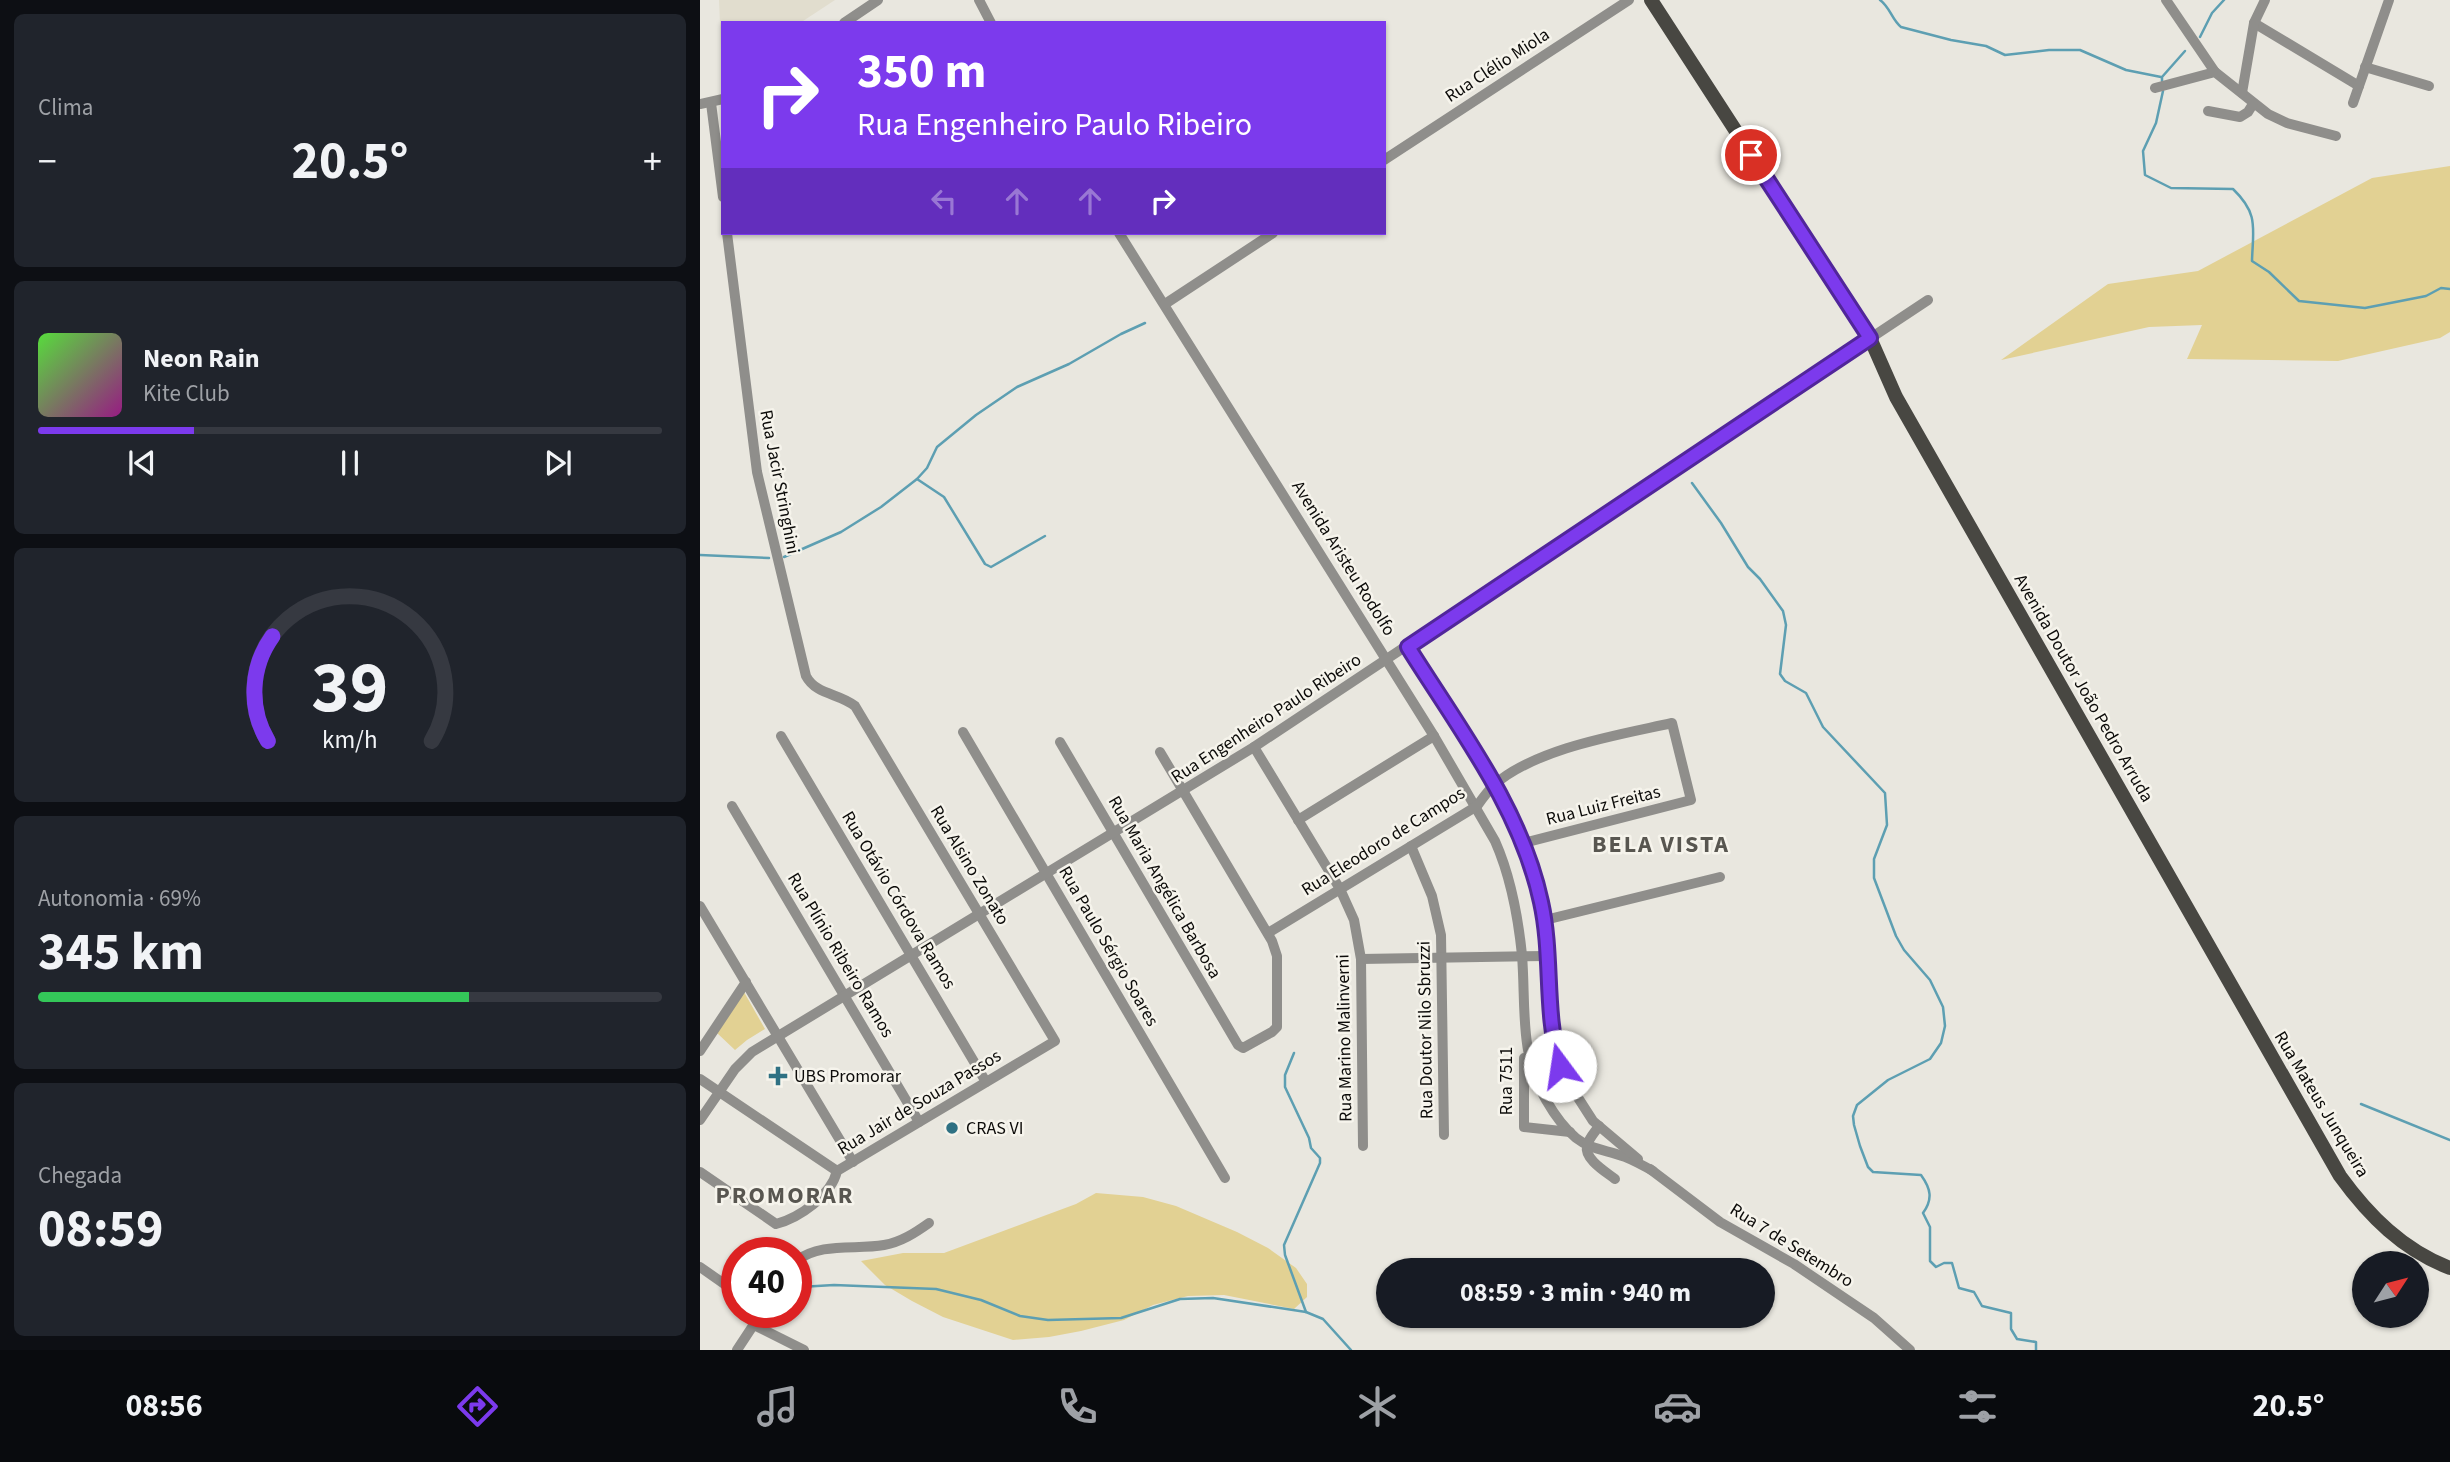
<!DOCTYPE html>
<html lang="pt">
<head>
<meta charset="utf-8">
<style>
	:root { --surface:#171b24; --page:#20242c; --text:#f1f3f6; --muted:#9ea1a6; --line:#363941; --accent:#7c3aed }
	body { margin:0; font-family:"Source Sans 3",sans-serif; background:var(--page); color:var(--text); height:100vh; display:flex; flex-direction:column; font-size:26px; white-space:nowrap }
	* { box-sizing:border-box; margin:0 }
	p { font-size:23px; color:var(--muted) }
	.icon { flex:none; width:38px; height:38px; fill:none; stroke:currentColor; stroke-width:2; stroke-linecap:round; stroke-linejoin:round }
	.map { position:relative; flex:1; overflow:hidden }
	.drawer { display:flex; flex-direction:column; gap:14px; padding:14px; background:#0d0f14; width:700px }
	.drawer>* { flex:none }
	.guide { position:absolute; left:21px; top:21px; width:665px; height:214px; border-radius:0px; box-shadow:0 2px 5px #0004; background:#7c3aed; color:#fff; overflow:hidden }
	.needle { width:46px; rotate:54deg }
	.buttons { position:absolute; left:1652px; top:1251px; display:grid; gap:14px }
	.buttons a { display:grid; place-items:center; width:77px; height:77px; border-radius:50%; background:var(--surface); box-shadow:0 2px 5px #0004; font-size:35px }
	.speed { position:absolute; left:21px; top:1237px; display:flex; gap:14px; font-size:35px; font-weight:700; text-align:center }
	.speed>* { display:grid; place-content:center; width:91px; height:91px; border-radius:50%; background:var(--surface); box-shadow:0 2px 5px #0004; line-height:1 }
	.speed .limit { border:10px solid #d22; background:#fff; color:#111 }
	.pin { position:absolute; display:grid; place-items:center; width:60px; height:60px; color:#fff; margin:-30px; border:4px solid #fff; border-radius:50%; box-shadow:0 2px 7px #0007 }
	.me { position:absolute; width:77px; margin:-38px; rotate:346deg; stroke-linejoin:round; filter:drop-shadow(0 0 5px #0008) }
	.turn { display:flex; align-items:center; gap:24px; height:147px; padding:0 21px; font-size:32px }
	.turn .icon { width:91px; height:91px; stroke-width:2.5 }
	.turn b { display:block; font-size:49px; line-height:60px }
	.lanes { display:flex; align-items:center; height:66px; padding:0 21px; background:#0003; justify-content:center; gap:35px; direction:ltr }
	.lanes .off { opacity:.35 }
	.big { font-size:52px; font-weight:700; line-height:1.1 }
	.drawer .tile { flex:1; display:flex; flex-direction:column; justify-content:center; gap:10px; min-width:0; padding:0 24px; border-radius:10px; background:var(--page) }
	.drawer .dial { align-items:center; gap:0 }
	.dial svg { height:182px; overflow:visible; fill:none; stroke:var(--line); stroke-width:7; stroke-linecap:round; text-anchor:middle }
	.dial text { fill:var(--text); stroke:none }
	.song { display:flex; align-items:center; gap:21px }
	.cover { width:84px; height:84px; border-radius:10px; background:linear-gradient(135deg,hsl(110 70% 55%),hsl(310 70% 35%)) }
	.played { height:7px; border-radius:4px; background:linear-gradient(90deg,var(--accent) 25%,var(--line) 25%) }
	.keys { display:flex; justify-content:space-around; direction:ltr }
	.heat { display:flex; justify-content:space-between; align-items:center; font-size:38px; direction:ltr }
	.charge { height:10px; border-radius:5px; background:linear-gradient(90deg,#34c759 69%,var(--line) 0) }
	.trip { position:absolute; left:676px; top:1258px; width:399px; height:70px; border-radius:35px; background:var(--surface); box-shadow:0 2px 5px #0004; font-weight:700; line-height:70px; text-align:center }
	.menu { display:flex; height:112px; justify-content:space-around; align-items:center; background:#090b0e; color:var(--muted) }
	.menu .icon { width:49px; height:49px }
	.menu .active { color:var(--accent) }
	.menu b { font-size:32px; color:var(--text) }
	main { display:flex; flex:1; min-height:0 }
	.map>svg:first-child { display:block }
	.built { fill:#e1ddce }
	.green { fill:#e2d193 }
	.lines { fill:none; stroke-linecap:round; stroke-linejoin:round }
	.stream { stroke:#5d9fb2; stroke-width:2.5 }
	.minor { stroke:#8f8e8b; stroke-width:10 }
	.major { stroke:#484742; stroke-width:14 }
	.route-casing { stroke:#51269a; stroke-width:18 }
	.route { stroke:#7c3aed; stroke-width:12 }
	.poi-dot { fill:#2f7183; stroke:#f6f4ec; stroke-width:2.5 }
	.labels { text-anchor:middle; stroke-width:5; stroke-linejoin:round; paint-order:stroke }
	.street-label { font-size:18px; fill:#0c0b09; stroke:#f6f4ec }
	.poi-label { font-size:18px; fill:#0c0b09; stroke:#f6f4ec; text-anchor:start }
	.district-label { font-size:24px; font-weight:bold; letter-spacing:2px; fill:#585650; stroke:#f6f4ec }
</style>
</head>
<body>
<main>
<section class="drawer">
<div class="tile"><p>Clima</p>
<div class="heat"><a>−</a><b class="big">20.5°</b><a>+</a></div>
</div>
<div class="tile">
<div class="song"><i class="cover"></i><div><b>Neon Rain</b><p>Kite Club</p></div></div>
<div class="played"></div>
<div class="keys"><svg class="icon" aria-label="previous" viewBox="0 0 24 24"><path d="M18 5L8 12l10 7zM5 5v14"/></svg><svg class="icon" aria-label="pause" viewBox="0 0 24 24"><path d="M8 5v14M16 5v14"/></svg><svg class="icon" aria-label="next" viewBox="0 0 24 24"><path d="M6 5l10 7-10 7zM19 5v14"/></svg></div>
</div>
<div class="tile dial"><svg viewBox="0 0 100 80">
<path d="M14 69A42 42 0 1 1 86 69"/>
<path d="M14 69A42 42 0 0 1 16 23" stroke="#7c3aed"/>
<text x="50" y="56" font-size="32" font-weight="700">39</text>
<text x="50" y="72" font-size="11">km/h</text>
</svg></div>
<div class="tile"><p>Autonomia · 69%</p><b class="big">345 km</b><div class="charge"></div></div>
<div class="tile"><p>Chegada</p><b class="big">08:59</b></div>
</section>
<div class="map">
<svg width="1750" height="1350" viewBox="0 0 1750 1350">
	<rect width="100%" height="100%" fill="#e9e7df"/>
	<polygon class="built" points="19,0 135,0 100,23 23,23 22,74"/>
	<g class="green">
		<polygon points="1750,166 1750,332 1740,338 1638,361 1487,359 1502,325 1449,327 1301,360 1408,284 1498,271 1672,178"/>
		<polygon points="44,992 65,1029 47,1040 35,1050 17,1033"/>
		<polygon points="396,1193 443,1197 476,1206 537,1232 568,1248 596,1268 607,1284 607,1297 594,1309 524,1295 488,1296 453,1305 424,1320 381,1331 349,1337 313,1340 243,1317 212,1301 185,1285 161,1261 203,1253 244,1253 376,1204"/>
	</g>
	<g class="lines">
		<g class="stream">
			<path d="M1180,0c10,7 12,20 21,27l50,13 35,6 19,9 44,-5h31l46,20 35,7"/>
			<polyline points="1500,37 1512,13 1524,0"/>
			<polyline points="1462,81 1462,77 1485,51"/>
			<path d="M1463,91l-7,32 -13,28 2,24 26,13 62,1c26,25 20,39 19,72l17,11 30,29 66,7 61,-12 15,-8 9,1"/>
			<polyline points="217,479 244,497 285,564 291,567 345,536"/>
			<path d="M992,483l29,40 27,44 12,12 23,32 3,14 -6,49 5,7 21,12 17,34 62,66 2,32 -13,34v19l22,58 8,14 26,30 13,27 2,19 -4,17 -11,16 -42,21 -31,25 -4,11 1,9 6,21 8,21 5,5 48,3c10,14 12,24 2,38l7,14v34l6,6 8,-4h8l7,25 15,4 8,14 29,7v16l6,10 19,3v8"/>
			<polyline points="0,555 69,558"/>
			<polyline points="84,557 141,532 181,507 217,479 227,468 237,447 276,415 317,387 369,364 421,334 445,323"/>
			<polyline points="594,1053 585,1075 585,1087 609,1138 611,1148 620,1158 620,1163 584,1245 585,1255 606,1312"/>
			<polyline points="1661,1104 1750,1140"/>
			<polyline points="100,1287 134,1285 236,1289 281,1300 320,1316 348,1320 421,1318 480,1299 513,1298 606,1312 623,1319 651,1350"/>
		</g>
		<g class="minor">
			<polyline points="279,0 291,23"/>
			<polyline points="1466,0 1515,72"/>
			<polyline points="144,23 178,0"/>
			<polyline points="1554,23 1659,86"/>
			<polyline points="1665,67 1729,86"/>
			<polyline points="1455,88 1515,72 1568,114 1587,123 1636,136"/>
			<polyline points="1542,93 1554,23 1565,0"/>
			<polyline points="11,103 23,197"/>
			<polyline points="1653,103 1689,0"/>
			<polyline points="0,104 23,99"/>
			<polyline points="1508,111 1540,117 1548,112 1553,104"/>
			<polyline points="684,160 929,0"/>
			<path d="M419,233l315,503 61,105c16,36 23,75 27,114 4,51 -3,99 24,145 8,14 18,28 30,38 15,12 32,12 49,19 10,4 19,9 28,14"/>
			<polyline points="465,304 573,233"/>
			<polyline points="708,647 794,785 830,860 845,920 852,1033 866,1079 893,1121 938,1159"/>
			<polyline points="263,732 525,1178"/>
			<polyline points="81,736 286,1082"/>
			<polyline points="360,742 538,1045 543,1048 572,1032 577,1027 577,956 572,941 460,752"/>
			<polyline points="554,747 640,889 654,920 661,959 663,1146"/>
			<polyline points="32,806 219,1122"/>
			<polyline points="598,820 734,736"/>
			<polyline points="711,846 732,896 741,935 744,1135"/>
			<polyline points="0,906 153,1162"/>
			<polyline points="845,920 1020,877"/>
			<path d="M568,933l209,-127c5,-7 11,-15 17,-21 42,-37 124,-50 178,-62l19,77 -167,43"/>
			<polyline points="661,959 847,956"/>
			<polyline points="0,1051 46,982"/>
			<polyline points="824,1058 824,1127 870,1132"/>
			<polyline points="0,1079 137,1171"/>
			<polyline points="0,1120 35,1069 52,1052 554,747 1228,300"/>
			<path d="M899,1126c-4,6 -11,13 -12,20 -3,13 19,26 28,33"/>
			<polyline points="950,1169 1020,1222 1094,1264 1174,1318 1210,1350"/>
			<path d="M0,1172l76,52c23,-6 55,-28 61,-53l218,-130 -200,-335c-16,-13 -39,-11 -49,-30l-49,-204 -30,-239"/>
			<path d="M96,1261c25,-19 59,-11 88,-16 17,-3 31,-12 45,-22"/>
			<polyline points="0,1267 37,1293"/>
			<polyline points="54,1325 104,1350"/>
			<polyline points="37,1350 62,1312"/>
		</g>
		<path class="major" d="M951,0l219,338 26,59 444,779c29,40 63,74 110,92"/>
	</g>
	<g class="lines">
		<g class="route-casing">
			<path id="route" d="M860,1066c-16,-54 -7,-110 -19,-164 -20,-94 -83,-175 -133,-255l462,-309 -119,-183"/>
		</g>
		<use href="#route" class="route"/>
	</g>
	<g class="poi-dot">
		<path d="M74.5 1065.5h7v7h7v7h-7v7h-7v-7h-7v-7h7z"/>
		<circle cx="252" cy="1128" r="7"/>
	</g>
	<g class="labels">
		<g class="street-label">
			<text transform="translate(797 65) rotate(-33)" y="6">Rua Clélio Miola</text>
			<text transform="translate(80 482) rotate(79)" y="6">Rua Jacir Stringhini</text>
			<text transform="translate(644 558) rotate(58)" y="6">Avenida Aristeu Rodolfo</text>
			<text transform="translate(1384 688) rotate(60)" y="6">Avenida Doutor João Pedro Arruda</text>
			<text transform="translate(566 718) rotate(-33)" y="6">Rua Engenheiro Paulo Ribeiro</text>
			<text transform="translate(903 805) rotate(-14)" y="6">Rua Luiz Freitas</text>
			<text transform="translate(683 841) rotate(-32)" y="6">Rua Eleodoro de Campos</text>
			<text transform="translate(270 865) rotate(59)" y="6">Rua Alsino Zonato</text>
			<text transform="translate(465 887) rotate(60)" y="6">Rua Maria Angélica Barbosa</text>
			<text transform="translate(199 900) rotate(59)" y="6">Rua Otávio Córdova Ramos</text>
			<text transform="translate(409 946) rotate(60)" y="6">Rua Paulo Sérgio Soares</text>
			<text transform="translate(141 955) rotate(59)" y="6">Rua Plínio Ribeiro Ramos</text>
			<text transform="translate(725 1030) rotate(-91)" y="6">Rua Doutor Nilo Sbruzzi</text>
			<text transform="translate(644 1038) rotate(-91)" y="6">Rua Marino Malinverni</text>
			<text transform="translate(806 1081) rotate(-90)" y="6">Rua 7511</text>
			<text transform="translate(219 1102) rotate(-31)" y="6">Rua Jair de Souza Passos</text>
			<text transform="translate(1622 1104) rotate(59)" y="6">Rua Mateus Junqueira</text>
			<text transform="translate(1092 1245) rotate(32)" y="6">Rua 7 de Setembro</text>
		</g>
		<g class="poi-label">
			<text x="94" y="1082">UBS Promorar</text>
			<text x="266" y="1134">CRAS VI</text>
		</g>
		<g class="district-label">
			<text x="961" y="852">BELA VISTA</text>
			<text x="85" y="1203">PROMORAR</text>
		</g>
	</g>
</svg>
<div class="buttons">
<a><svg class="needle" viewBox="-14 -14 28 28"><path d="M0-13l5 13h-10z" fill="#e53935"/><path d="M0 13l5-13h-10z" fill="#9ea1a6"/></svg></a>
</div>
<div class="speed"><div class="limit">40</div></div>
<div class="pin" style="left:1051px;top:155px;background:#d93025"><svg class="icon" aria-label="arrive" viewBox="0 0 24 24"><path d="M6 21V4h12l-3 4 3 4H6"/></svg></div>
<svg class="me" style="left:860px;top:1066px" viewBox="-20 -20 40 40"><circle r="19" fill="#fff"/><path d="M0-13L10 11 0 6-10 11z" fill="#7c3aed"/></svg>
<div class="trip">08:59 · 3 min · 940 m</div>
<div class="guide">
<div class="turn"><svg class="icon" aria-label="right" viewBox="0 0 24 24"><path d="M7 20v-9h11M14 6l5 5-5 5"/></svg><div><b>350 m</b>Rua Engenheiro Paulo Ribeiro</div></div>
<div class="lanes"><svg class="icon off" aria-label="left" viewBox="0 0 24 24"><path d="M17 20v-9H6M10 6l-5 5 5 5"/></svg><svg class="icon off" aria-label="ahead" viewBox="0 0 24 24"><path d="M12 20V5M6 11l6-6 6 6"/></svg><svg class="icon off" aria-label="ahead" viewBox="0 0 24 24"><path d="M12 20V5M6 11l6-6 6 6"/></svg><svg class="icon" aria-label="right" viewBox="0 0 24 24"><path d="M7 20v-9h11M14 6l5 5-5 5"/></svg></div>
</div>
</div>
</main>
<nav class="menu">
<b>08:56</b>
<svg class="icon active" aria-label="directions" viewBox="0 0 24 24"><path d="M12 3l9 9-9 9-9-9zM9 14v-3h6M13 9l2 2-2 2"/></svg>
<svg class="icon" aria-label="music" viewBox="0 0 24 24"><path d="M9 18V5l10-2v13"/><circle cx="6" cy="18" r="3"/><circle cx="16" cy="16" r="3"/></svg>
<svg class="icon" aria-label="phone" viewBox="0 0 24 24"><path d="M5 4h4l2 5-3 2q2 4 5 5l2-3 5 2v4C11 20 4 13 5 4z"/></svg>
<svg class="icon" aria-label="climate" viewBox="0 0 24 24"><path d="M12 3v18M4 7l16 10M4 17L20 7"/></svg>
<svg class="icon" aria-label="car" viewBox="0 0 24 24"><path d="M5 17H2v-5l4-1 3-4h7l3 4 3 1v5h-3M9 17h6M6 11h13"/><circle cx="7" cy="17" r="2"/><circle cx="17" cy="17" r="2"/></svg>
<svg class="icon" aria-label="filters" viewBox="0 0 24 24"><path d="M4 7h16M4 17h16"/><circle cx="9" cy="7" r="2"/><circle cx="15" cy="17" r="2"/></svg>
<b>20.5°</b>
</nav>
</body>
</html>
